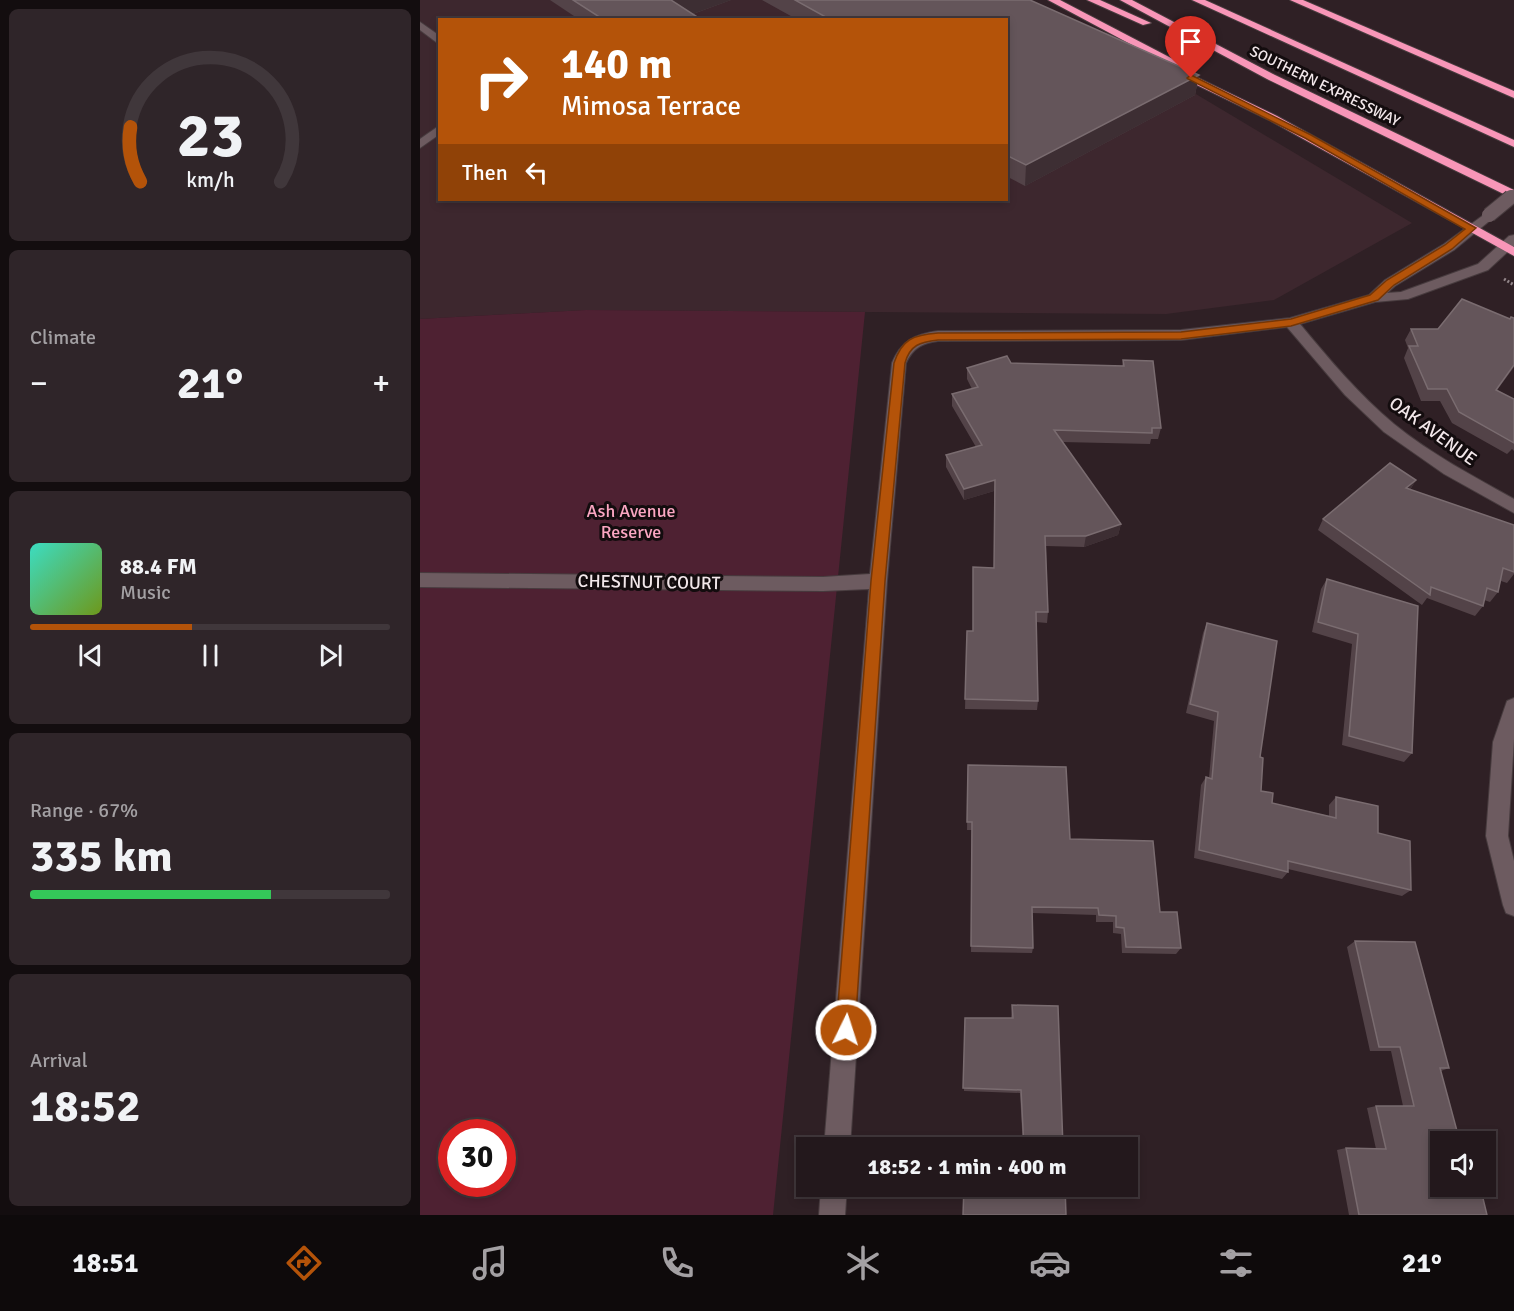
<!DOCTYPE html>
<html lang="en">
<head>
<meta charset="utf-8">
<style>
	:root { --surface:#23181c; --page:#2f2529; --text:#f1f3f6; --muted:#a3a0a3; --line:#40373b; --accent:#b45309 }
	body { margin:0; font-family:Signika,sans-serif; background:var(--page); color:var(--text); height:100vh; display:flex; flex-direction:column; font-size:22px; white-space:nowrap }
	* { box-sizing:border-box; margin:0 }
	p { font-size:20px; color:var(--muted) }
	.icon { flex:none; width:33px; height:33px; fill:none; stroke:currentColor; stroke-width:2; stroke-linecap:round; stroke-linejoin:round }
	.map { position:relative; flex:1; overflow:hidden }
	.drawer { display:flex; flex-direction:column; gap:9px; padding:9px; background:#130d0f; width:420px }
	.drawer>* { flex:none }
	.top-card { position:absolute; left:18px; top:18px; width:570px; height:183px; border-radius:0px; box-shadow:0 3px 9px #0003,0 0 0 2px var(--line); background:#b45309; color:#fff; overflow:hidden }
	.buttons { position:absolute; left:1010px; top:1131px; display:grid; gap:12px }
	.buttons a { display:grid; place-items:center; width:66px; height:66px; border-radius:0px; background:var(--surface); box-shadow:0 3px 9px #0003,0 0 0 2px var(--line); font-size:30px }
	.speed { position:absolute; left:18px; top:1119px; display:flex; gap:12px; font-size:30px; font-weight:700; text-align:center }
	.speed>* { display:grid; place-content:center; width:78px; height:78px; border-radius:50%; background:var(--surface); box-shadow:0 3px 9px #0003,0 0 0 2px var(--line); line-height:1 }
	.speed .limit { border:9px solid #d22; background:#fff; color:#111 }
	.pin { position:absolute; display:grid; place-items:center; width:51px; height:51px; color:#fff; margin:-62px -26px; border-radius:50% 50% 50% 0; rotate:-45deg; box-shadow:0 0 6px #0007 }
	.pin .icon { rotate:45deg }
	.me { position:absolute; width:66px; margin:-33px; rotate:4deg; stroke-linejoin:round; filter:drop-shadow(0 0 4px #0008) }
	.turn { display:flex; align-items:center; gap:21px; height:126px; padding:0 24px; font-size:27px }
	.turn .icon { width:78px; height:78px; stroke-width:2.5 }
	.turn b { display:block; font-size:42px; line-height:51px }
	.then { display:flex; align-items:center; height:57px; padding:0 24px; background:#0003; gap:12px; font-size:22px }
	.big { font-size:45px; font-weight:800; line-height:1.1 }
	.drawer .widget { flex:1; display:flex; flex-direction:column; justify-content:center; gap:9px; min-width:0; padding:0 21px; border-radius:9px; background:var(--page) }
	.drawer .dial { align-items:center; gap:0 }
	.dial svg { height:156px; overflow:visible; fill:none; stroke:var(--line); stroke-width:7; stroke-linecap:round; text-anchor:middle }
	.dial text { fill:var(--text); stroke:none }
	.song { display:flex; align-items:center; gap:18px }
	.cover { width:72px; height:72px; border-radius:9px; background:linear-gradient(135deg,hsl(170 70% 55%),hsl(80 70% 35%)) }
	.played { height:6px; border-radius:3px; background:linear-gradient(90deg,var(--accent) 45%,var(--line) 45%) }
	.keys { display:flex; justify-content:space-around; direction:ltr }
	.heat { display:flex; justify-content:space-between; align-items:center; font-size:33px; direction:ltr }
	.charge { height:9px; border-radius:4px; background:linear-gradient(90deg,#34c759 67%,var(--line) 0) }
	.trip { position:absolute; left:376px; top:1137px; width:342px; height:60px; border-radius:0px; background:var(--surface); box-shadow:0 3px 9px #0003,0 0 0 2px var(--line); font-weight:800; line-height:60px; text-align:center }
	.tab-bar { display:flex; height:96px; justify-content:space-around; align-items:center; background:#0e0a0b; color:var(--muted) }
	.tab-bar .icon { width:42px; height:42px }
	.tab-bar .selected { color:var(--accent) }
	.tab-bar b { font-size:27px; color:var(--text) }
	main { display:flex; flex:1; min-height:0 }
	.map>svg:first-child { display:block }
	.built { fill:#3d272e; fill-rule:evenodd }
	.green { fill:#4e2132; fill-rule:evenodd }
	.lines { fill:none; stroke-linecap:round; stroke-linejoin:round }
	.minor-casing { stroke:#473b3e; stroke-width:2 }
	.highway-casing { stroke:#473b3e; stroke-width:2 }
	.path { stroke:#93868a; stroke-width:3; stroke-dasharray:2 2; stroke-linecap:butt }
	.minor { fill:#6d5b60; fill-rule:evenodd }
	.highway { fill:#f896b8; fill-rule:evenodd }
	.minor-bridge-far1-casing { stroke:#473b3e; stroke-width:12; stroke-linecap:butt }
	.minor-bridge-casing { stroke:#473b3e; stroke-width:16; stroke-linecap:butt }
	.minor-bridge-far1 { stroke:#6d5b60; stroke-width:10 }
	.minor-bridge { stroke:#6d5b60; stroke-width:14 }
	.wall { fill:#534348 }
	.shaded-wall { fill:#3d2e33 }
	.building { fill:#64555a; stroke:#7a6c70; stroke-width:1.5 }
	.route { fill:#b45309; stroke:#753606; stroke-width:1.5 }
	.labels { text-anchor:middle; stroke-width:6; stroke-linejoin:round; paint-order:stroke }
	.far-street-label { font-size:15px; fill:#f2e7ea; stroke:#130c0e }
	.street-label { font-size:18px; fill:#f2e7ea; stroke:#130c0e }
	.park-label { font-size:18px; fill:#fba6c2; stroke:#130c0e }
</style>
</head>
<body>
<main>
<section class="drawer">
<div class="widget dial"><svg viewBox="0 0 100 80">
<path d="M14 69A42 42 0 1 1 86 69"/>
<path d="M14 69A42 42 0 0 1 9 41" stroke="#b45309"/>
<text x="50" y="56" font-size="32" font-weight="700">23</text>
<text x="50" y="72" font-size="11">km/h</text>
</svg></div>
<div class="widget"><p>Climate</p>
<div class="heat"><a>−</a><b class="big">21°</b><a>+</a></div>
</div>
<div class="widget">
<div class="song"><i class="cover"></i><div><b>88.4 FM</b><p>Music</p></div></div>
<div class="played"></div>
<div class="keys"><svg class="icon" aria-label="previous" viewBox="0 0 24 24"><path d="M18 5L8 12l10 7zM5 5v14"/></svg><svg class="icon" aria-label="pause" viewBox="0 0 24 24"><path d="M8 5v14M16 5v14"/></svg><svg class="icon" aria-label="next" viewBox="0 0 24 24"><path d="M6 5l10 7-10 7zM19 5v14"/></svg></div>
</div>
<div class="widget"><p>Range · 67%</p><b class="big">335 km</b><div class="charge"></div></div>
<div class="widget"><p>Arrival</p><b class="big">18:52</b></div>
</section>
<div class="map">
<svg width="1094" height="1215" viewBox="0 0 1094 1215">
	<rect width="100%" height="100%" fill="#2f2025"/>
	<path class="built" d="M0,0h593l131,63 268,160 -138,77 -108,14 -580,-4 -166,9zM20,20h566v180h-566z"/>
	<path class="green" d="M166,310l279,2 -92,903h-353v-896zM32,1132h50v52h-50z"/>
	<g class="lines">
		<g class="minor-casing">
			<g id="minor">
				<polygon points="0,22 20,36 20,45 0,30"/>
				<polygon points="20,125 20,134 0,148 0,139"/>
				<path d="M1069,211l4,1 2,3 -2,3 -39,32 -59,36 -8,7 14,-1 77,-28 31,-28 5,-1v11l-26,24 -80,29 -33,3 -75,22c29,35 59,71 94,100 37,30 79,52 120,75v14l-70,-39 -60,-42 -39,-37 -58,-68 -106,13 -243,1c-16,2 -25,7 -32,22l-19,218 -37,567h-26l45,-559 -46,2 -403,-4v-14l403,4 47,-3 22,-211c9,-22 23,-29 46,-32l243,-1 109,-12 79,-23 16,-15 59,-36z"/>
				<polygon points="1094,698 1094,739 1088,836 1094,861 1094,916 1086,913 1083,905 1066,836 1073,742 1087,701"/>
				<polygon points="401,1186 427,1186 425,1215 399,1215"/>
			</g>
		</g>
		<g class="highway-casing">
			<g id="highway">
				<polygon points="628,0 640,0 774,70 775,72 772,75 857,116 1094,247 1094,256 849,120 752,73 751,71 755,68"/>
				<polygon points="667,0 680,0 731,23 723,25"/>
				<polygon points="700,0 712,0 855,75 1094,190 1094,199 847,79"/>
				<polygon points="772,0 785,0 1094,140 1094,147"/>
				<polygon points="870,0 883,0 1094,91 1094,98"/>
			</g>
		</g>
		<polyline class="path" points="1084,279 1094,285"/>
		<use href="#minor" class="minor"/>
		<use href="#highway" class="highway"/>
		<g class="minor-bridge-far1-casing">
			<polyline id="minor-bridge-far1" points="1089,199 1094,195"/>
		</g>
		<g class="minor-bridge-casing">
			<polyline id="minor-bridge" points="1069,215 1091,197"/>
		</g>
		<use href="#minor-bridge-far1" class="minor-bridge-far1"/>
		<use href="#minor-bridge" class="minor-bridge"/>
	</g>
	<g class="wall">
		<polygon points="130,0 311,0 273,14 282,20 160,20"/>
		<polygon points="342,0 610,0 779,75 775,95 605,186 586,176 586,20 378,20"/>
		<polygon points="991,329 1094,367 1077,390 1094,399 1094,451 1092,449 1087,454 1032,423 1020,401 1001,401 984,358 988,348 985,340"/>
		<polygon points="703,360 741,428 738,439 731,439 730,444 642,442 701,524 698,535 664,547 626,546 628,612 627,623 616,622 618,701 617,710 545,709 547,631 553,631 574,568 574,491 544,500 526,467 526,455 556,447 532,406 532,394 552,389 547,379 547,368 591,363 702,366"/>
		<polygon points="996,480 990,490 1094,525 1094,574 1087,583 1081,581 1078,592 1070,602 1064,600 1063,606 1055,616 1007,598 1002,605 898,530 903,519"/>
		<polygon points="907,579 998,606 992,753 984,762 922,745 932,644 892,632 901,589"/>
		<polygon points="787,623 840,757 841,791 852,803 909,816 909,805 916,797 958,833 991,890 982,896 868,869 868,872 862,879 774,858 781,785 786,777 789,778 794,721 766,713 783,633"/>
		<polygon points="548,765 650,839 740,912 761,948 756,954 702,953 701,934 693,933 693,922 676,922 676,915 612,913 613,948 612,953 551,952 552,830 547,830"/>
		<polygon points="935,941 1029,1068 1021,1071 1020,1142 1067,1215 929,1215 917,1150 926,1148 956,1149 947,1108 956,1106 983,1106 971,1051 950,1051 927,947"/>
		<polygon points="592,1005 643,1148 603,1148 600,1093 544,1091 545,1018 591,1018"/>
	</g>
	<g class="shaded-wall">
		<polygon points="251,0 311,0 256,20"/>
		<polygon points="779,75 775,95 605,186 606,165"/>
		<polygon points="1094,365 1094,367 1069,401 1076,390"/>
		<polygon points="575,480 574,491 544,500 544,489"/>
		<polygon points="996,480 989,491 986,488"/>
		<polygon points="701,524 698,535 664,547 666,536"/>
	</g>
	<g class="building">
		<polygon points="153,0 252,0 251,0 282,20 184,20"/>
		<polygon points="375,0 610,0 779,75 606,165 586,155 586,20 411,20"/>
		<polygon points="1042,299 1090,319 1091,317 1094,318 1094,365 1076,390 1094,399 1094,443 1039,412 1027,389 1008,389 989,346 998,346 991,329 1018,329"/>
		<polygon points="587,356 591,363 704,366 703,360 733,361 741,428 732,428 732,433 634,430 701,524 666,536 625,536 628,612 616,612 618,701 545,699 547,631 553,631 553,567 574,568 575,480 544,489 526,455 562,445 532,394 558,387 547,368"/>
		<polygon points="970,463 996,480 986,488 1094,525 1094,572 1083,568 1078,592 1067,588 1063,606 1011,587 1010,595 903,519"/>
		<polygon points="907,579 998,606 992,753 929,736 938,634 898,622"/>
		<polygon points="787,623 857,641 840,757 843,758 841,791 853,793 852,803 916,818 916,797 958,806 958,833 990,841 991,890 868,861 868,872 779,850 786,777 792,779 798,712 770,704"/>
		<polygon points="548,765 646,767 650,839 733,841 740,912 757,912 761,948 706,947 704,928 696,927 696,916 679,915 678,908 612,907 613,948 551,946 552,822 547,822"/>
		<polygon points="935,941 995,942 1029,1068 1020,1068 1040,1142 1020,1142 1020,1186 1060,1186 1067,1215 939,1215 926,1148 966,1149 956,1106 994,1106 980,1047 959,1047"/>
		<polygon points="592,1005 638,1006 643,1148 604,1148 601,1090 543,1088 545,1018 593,1018"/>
		<polygon points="544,1186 645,1186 646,1215 543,1215"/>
	</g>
	<path class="route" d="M771,75l120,60 165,93 -24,21 -58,36 -16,15 -87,26 -110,13 -243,1c-18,2 -28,5 -33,23l-20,218 -30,449 -3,6 -6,3 -7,-3 -3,-6 35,-449 23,-218c8,-24 19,-28 44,-30l243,-1 110,-13 79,-24 17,-15 58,-35 20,-16 -160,-91 -117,-59 -1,-1z"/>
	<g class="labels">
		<g class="far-street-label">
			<text transform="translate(905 86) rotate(26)" y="5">SOUTHERN EXPRESSWAY</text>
		</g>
		<g class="street-label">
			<text transform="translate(1013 431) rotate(36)" y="6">OAK AVENUE</text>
			<text transform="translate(229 582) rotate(1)" y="6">CHESTNUT COURT</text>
		</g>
		<g class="park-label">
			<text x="211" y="517">Ash Avenue<tspan x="211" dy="21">Reserve</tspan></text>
		</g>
	</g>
</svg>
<div class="buttons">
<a><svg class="icon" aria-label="sound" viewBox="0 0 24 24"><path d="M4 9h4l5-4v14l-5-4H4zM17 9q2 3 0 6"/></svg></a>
</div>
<div class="speed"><div class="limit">30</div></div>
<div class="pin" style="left:771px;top:78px;background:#d93025"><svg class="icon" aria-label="arrive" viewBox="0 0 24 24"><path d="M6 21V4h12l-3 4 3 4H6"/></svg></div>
<svg class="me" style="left:426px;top:1030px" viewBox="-20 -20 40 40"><circle r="17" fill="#b45309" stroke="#fff" stroke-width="3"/><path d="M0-11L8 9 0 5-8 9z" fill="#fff"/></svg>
<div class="trip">18:52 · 1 min · 400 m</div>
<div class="top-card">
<div class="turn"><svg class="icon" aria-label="right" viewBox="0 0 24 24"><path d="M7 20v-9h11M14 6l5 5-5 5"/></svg><div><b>140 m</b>Mimosa Terrace</div></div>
<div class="then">Then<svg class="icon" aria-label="left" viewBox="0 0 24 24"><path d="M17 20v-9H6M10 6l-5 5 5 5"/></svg></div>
</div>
</div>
</main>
<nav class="tab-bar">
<b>18:51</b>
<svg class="icon selected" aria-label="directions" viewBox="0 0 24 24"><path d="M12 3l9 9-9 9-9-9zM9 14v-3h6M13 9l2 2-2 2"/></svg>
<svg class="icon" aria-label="music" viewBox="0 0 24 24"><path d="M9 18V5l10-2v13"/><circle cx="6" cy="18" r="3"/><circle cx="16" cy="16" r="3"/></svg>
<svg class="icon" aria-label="phone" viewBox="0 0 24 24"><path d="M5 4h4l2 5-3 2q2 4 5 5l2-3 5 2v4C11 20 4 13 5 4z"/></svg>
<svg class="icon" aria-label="climate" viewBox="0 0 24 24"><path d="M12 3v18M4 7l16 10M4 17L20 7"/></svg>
<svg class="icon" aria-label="car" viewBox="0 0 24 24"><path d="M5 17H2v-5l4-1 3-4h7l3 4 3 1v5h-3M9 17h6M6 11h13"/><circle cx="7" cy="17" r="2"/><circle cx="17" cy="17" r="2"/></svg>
<svg class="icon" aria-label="filters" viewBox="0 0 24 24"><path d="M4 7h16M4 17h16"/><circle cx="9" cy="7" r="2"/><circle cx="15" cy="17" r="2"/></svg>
<b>21°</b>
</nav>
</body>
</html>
